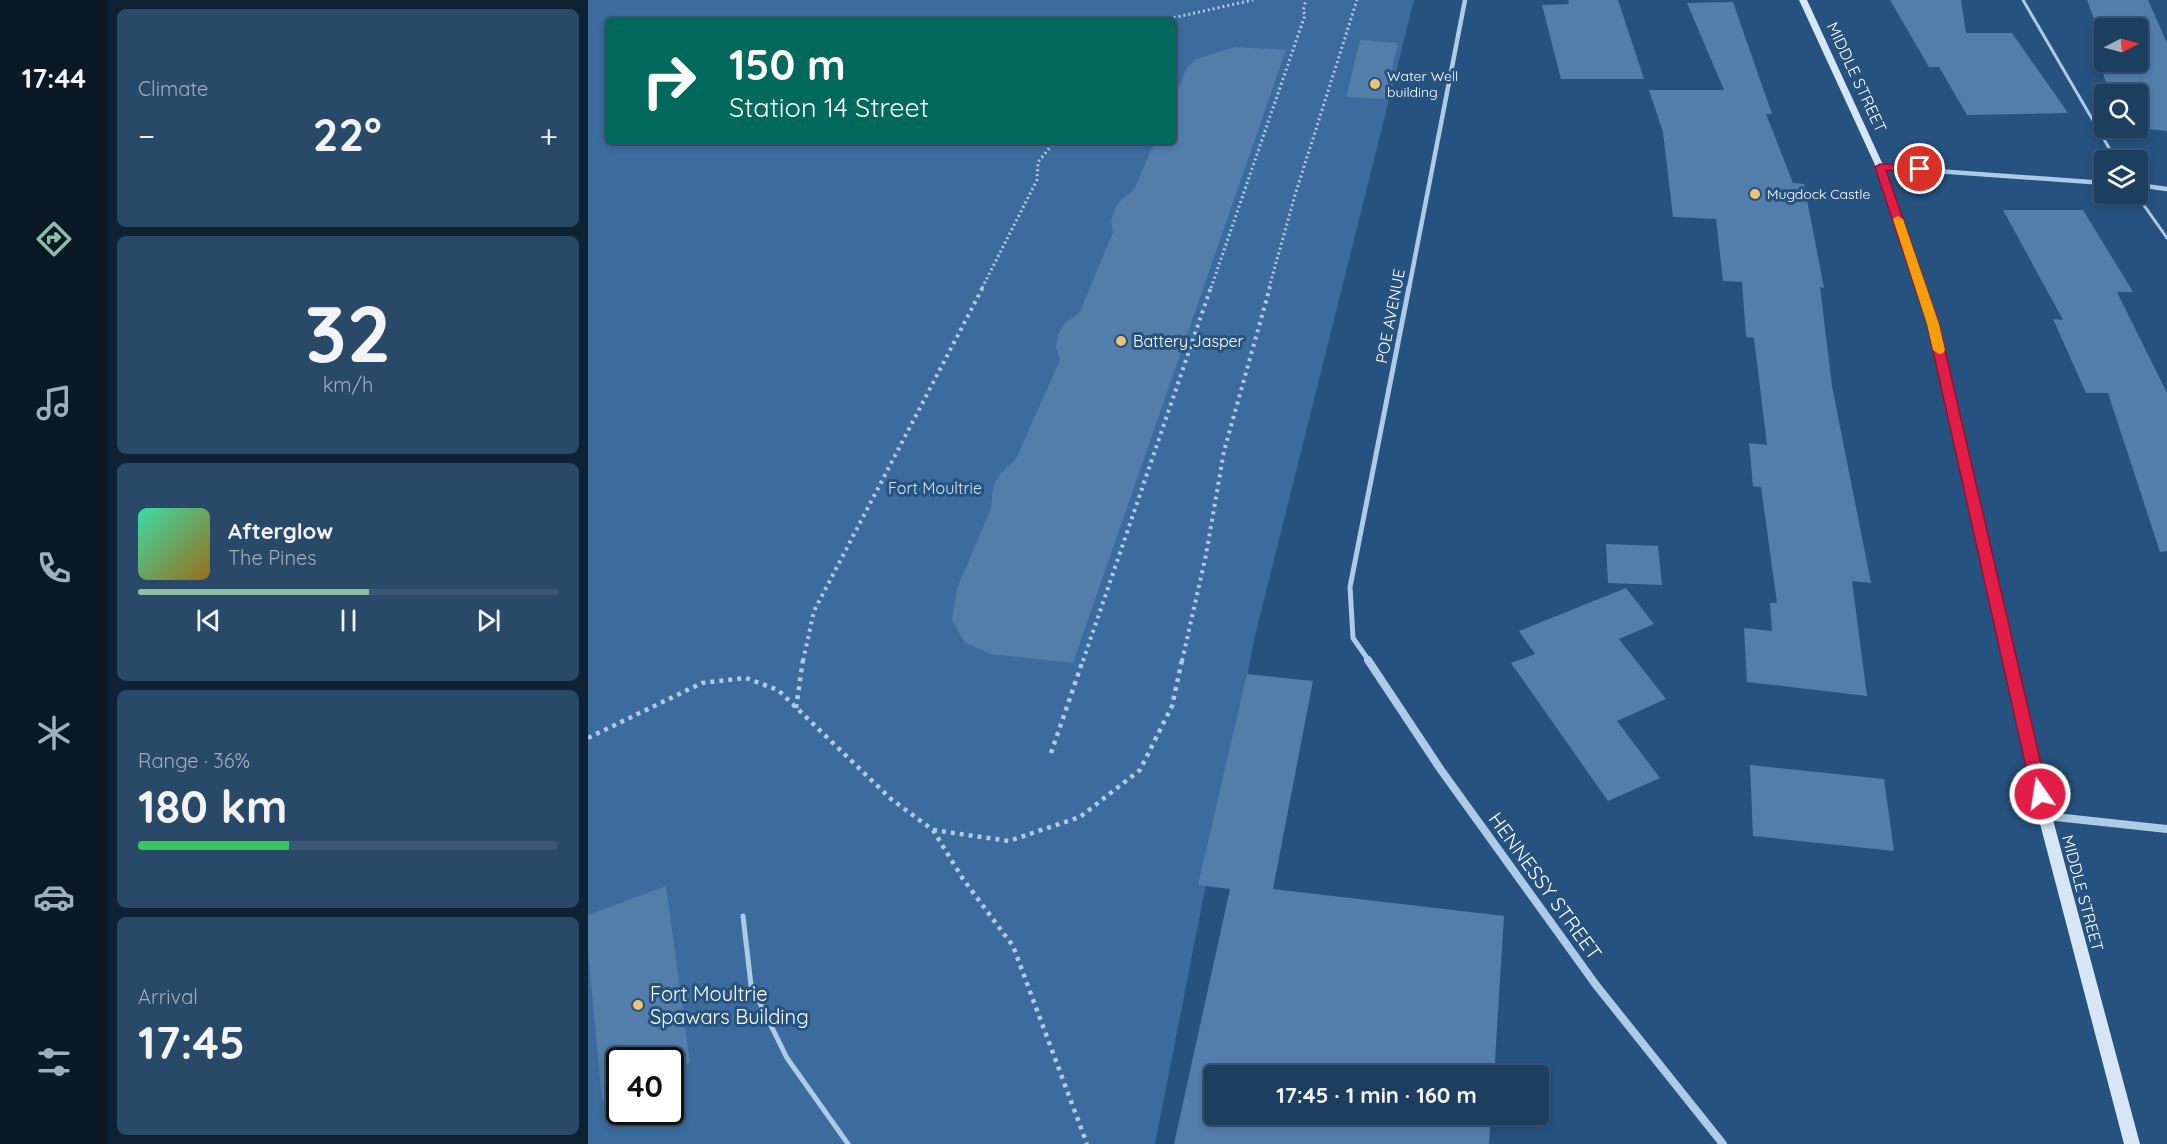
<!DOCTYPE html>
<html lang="en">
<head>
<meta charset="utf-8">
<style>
	:root { --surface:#1c3e5f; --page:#294968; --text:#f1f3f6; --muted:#a0aebd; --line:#3a5774; --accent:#8abfa5 }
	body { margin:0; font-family:Quicksand,sans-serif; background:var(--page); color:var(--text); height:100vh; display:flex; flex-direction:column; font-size:22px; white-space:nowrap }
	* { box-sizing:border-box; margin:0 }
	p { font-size:20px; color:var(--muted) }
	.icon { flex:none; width:33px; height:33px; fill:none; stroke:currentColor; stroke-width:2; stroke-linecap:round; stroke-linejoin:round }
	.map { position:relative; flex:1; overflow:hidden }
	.drawer { display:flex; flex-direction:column; gap:9px; padding:9px; background:#0f2234; width:480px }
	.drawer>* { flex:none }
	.guide { position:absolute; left:18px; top:18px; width:570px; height:126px; border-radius:6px; box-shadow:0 3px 9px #0003,0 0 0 2px var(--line); background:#00695c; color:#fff; overflow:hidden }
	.needle { width:39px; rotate:84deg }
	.fabs { position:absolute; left:1506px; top:18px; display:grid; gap:12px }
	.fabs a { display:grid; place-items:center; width:54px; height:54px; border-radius:6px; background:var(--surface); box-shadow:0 3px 9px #0003,0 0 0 2px var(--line); font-size:30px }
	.speed { position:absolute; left:18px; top:1047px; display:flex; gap:12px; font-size:30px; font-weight:700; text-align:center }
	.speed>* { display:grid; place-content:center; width:78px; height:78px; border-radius:50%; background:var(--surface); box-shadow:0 3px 9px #0003,0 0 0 2px var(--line); line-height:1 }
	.speed .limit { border:3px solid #111; border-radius:9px; background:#fff; color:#111 }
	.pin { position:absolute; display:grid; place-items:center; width:51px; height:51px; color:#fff; margin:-26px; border:3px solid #fff; border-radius:50%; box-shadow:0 2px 6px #0007 }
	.me { position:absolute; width:66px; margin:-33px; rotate:347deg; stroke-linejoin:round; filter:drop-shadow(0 0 4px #0008) }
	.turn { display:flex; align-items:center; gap:21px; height:126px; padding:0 24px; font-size:27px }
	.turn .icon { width:78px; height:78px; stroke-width:2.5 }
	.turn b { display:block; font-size:42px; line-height:51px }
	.big { font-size:45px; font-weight:700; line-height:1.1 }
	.drawer .tile { flex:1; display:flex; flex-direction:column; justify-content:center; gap:9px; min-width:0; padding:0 21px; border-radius:9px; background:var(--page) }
	.drawer .dial { align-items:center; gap:0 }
	.dial b { font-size:78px; line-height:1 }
	.song { display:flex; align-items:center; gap:18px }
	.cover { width:72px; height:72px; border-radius:9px; background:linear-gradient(135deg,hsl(160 70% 55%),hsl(40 70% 35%)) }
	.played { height:6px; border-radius:3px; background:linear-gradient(90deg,var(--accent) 55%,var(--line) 55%) }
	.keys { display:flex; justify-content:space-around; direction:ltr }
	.heat { display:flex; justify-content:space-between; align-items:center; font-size:33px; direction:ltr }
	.charge { height:9px; border-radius:4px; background:linear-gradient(90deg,#34c759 36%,var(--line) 0) }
	.trip { position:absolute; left:616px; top:1065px; width:345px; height:60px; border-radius:6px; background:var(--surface); box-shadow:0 3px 9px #0003,0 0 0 2px var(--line); font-weight:700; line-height:60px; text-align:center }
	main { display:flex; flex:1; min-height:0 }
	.menu { display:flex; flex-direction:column; width:108px; justify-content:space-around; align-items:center; background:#0b1926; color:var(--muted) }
	.menu .icon { width:42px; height:42px }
	.menu .active { color:var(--accent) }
	.menu b { font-size:27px; color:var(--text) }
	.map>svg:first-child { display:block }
	.green { fill:#3b6c9d; fill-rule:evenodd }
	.building { fill:#537eaa }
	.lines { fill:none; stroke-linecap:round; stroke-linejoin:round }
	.path-far2 { stroke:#adcae6; stroke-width:3; stroke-dasharray:2 3; stroke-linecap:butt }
	.path-far1 { stroke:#adcae6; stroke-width:4; stroke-dasharray:3 4.5; stroke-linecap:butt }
	.path { stroke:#adcae6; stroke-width:4.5; stroke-dasharray:4 5; stroke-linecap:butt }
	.lane-far1 { stroke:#adcae6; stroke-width:3 }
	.lane { stroke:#adcae6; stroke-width:5 }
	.street-far2 { stroke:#adcae6; stroke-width:4.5 }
	.street-far1 { stroke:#adcae6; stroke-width:5 }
	.street { stroke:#adcae6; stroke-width:8 }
	.secondary { fill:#d6e6f5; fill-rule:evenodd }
	.route { fill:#e11d48; stroke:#92132f; stroke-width:1.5 }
	.slow { fill:#f59e0b }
	.poi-dot { fill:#eec473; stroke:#26527f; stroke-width:2 }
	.labels { text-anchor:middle; stroke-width:6; stroke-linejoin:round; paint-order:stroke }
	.far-poi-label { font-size:14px; fill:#fff; stroke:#26527f; text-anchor:start }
	.street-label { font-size:16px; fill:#fff; stroke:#26527f }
	.poi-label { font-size:16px; fill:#fff; stroke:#26527f; text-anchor:start }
	.park-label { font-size:16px; fill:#d0e3f5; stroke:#26527f }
	.near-street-label { font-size:20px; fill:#fff; stroke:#26527f }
	.near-poi-label { font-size:20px; fill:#fff; stroke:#26527f; text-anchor:start }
</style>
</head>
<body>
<main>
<nav class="menu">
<b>17:44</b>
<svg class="icon active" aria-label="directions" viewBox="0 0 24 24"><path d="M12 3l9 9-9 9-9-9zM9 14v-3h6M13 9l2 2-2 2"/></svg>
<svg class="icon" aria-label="music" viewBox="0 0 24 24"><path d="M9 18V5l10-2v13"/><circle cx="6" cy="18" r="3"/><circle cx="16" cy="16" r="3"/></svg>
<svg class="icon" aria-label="phone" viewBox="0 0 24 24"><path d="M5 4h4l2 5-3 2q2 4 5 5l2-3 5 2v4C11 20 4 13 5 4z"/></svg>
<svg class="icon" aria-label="climate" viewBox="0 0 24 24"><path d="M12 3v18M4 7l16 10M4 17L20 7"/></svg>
<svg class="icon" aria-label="car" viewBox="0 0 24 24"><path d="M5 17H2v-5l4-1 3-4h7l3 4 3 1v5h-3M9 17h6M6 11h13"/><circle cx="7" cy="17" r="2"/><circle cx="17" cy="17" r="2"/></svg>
<svg class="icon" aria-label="filters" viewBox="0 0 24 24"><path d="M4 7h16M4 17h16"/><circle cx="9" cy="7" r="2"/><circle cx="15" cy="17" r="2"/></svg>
</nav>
<section class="drawer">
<div class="tile"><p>Climate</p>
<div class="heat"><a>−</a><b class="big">22°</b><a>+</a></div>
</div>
<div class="tile dial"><b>32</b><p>km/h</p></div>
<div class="tile">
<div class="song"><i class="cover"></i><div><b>Afterglow</b><p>The Pines</p></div></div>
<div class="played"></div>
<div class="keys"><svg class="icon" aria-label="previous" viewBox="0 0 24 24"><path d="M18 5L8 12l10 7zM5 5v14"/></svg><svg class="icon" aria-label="pause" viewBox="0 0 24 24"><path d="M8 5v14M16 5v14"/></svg><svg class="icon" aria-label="next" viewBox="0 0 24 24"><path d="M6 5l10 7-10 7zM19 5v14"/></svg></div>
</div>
<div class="tile"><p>Range · 36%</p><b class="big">180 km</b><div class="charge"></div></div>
<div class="tile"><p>Arrival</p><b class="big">17:45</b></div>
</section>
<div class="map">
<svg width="1579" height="1144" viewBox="0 0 1579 1144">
	<rect width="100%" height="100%" fill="#26527f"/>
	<path class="green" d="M0,0h826l-159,636 -100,508h-567zM21,21h564v120h-564zM32,1060h50v52h-50z"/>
	<g class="building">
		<polygon points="980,0 1030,0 1056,79 973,79 954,5 981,4"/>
		<polygon points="1302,0 1373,0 1378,33 1424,33 1480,113 1379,115 1351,67 1341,67"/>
		<polygon points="1499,0 1560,0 1579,43 1579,131 1549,128 1550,94 1523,94 1505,49 1516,50 1516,62 1550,62 1550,28 1516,28 1516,46"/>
		<polygon points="1145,2 1184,114 1178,114 1205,183 1216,184 1236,288 1232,287 1244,386 1283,583 1264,581 1279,696 1159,682 1156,628 1184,631 1182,603 1189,603 1173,487 1165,486 1161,443 1179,445 1166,338 1158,337 1154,282 1135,281 1128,219 1085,217 1075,132 1061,90 1136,90 1099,3"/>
		<polygon points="772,40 810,43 797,99 758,97"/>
		<polygon points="647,47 698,50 485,663 403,654 377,643 364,620 369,588 403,509 405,486 412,474 428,459 472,360 468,347 470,335 476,324 492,312 525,232 523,221 527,209 533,200 546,190 567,141 585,141 585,89 592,85 599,68 608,59"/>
		<polygon points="1415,210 1495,210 1545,292 1529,292 1579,393 1579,551 1572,552 1520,393 1498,393 1465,319 1475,320"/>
		<polygon points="1018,544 1070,546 1074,585 1020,583"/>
		<polygon points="1038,588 1066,624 1031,639 1078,699 1029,721 1072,778 1020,801 923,663 947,654 931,631"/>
		<polygon points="659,674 725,681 685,889 916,916 906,1076 627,1076 627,1114 903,1114 901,1144 586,1144 642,889 610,885"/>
		<polygon points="1162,765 1296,779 1306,851 1165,836"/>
		<polygon points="78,886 102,1063 82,1071 82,1060 32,1060 32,1092 14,1100 0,950 0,915"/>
	</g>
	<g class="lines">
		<g class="path-far2">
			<polyline points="571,21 665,0"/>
			<polyline points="394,288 449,180 450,162 467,141"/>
			<polyline points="623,288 717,15 715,11 718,0"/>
			<polyline points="681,288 707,195 769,0"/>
		</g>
		<g class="path-far1">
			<polyline points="215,661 226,611 395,287"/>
			<polyline points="495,661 623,287"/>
			<polyline points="594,661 618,555 636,451 682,287"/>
		</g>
		<g class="path">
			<polyline points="208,708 215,660"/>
			<polyline points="0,738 114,683 158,678 190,690 303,799 345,830 375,879 425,946 499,1144"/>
			<polyline points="463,753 495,660"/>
			<polyline points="345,830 421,841 492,817 552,770 584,706 594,660"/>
		</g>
		<g class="lane-far1">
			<polyline points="1435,0 1528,160"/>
			<polyline points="1548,194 1579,238"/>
		</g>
		<polyline class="lane" points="155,916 163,985 199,1058 260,1144"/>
		<g class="street-far2">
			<polyline points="1292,167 1516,183"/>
			<polyline points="1550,185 1579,189"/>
			<polyline points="821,288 877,0"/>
		</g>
		<polyline class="street-far1" points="781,661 765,638 762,587 821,287"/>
		<g class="street">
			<polyline points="780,660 853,770 1008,985 1135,1144"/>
			<polyline points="1458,816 1579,829"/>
		</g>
		<polygon class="secondary" points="1211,0 1219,0 1296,167 1350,324 1464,816 1552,1144 1536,1144 1450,816 1340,324 1288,167"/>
	</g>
	<polygon class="route" points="1292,164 1332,166 1337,169 1332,172 1298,170 1351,324 1460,794 1458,798 1452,800 1447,798 1444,794 1339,324 1287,167"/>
	<polygon class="slow" points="1310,216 1315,219 1351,324 1357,350 1355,353 1351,354 1345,350 1339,324 1305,219"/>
	<g class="poi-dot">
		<circle cx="787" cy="84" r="6"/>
		<circle cx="1167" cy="194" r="6"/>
		<circle cx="533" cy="341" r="6"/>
		<circle cx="50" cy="1005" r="6"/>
	</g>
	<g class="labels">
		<g class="far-poi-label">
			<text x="799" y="81">Water Well<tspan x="799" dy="16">building</tspan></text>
			<text x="1179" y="199">Mugdock Castle</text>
		</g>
		<g class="street-label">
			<text transform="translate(1269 77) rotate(65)" y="6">MIDDLE STREET</text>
			<text transform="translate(802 316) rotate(-79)" y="6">POE AVENUE</text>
			<text transform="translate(1495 893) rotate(75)" y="6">MIDDLE STREET</text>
		</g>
		<g class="poi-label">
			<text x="545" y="347">Battery Jasper</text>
		</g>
		<g class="park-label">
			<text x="347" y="494">Fort Moultrie</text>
		</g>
		<g class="near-street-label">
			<text transform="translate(957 886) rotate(54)" y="7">HENNESSY STREET</text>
		</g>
		<g class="near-poi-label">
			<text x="62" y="1001">Fort Moultrie<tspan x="62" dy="23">Spawars Building</tspan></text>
		</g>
	</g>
</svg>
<div class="fabs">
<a><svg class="needle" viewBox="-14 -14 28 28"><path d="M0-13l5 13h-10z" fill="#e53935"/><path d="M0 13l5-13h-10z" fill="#a0aebd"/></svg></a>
<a><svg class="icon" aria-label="search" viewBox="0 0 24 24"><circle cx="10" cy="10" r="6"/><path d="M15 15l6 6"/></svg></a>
<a><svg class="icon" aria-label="layers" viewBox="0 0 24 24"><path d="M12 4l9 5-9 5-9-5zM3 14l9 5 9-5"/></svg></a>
</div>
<div class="speed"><div class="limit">40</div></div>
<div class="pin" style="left:1332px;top:169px;background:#d93025"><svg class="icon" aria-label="arrive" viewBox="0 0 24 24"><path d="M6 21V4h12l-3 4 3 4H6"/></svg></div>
<svg class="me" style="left:1452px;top:794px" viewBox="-20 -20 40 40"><circle r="17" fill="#e11d48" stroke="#fff" stroke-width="3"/><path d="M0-11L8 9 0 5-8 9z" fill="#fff"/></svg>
<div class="trip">17:45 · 1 min · 160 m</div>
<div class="guide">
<div class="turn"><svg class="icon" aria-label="right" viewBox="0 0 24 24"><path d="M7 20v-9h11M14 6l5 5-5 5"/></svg><div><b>150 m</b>Station 14 Street</div></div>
</div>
</div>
</main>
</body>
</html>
